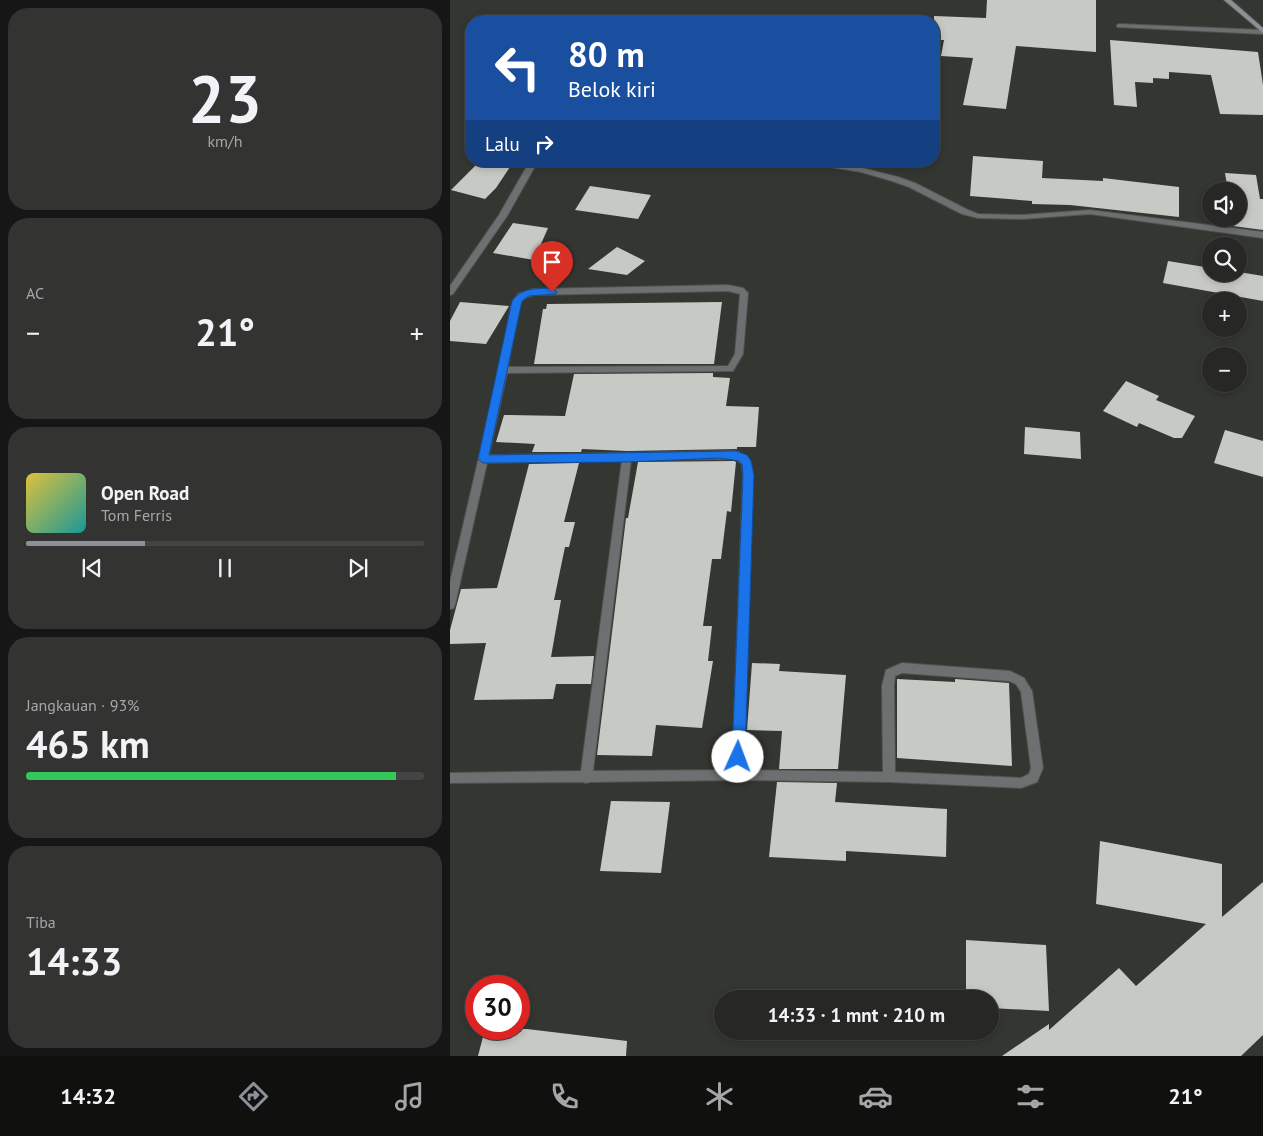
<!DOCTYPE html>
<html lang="id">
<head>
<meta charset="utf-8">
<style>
	:root { --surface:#272826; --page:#333432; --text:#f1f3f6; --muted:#a4a6a7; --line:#434443; --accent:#8c9099 }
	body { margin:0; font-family:"PT Sans",sans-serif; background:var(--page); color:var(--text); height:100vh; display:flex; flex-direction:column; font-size:19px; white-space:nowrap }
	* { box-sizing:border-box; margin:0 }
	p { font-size:16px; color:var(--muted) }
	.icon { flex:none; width:28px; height:28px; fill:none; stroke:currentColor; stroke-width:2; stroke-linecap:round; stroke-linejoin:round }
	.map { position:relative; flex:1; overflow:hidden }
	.panel { display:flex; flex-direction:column; gap:8px; padding:8px; background:#151615; width:450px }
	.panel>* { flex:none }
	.guide { position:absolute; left:15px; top:15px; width:475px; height:152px; border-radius:20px; box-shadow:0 2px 8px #0003,0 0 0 1px var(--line); background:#1a4fa0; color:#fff; overflow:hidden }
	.buttons { position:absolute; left:752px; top:182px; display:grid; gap:10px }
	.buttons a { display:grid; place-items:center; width:45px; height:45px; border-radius:50%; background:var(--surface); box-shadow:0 2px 8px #0003,0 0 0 1px var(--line); font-size:25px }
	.speed { position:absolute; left:15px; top:975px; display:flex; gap:10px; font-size:25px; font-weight:700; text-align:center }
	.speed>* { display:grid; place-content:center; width:65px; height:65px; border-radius:50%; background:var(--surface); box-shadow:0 2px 8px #0003,0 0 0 1px var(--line); line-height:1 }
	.speed .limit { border:8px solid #d22; background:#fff; color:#111 }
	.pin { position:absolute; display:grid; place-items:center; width:42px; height:42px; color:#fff; margin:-51px -21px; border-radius:50% 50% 50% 0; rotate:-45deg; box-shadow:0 0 5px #0007 }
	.pin .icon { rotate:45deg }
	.me { position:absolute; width:55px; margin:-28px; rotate:2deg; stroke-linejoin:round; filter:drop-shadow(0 0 4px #0008) }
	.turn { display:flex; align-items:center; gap:18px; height:105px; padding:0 20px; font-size:22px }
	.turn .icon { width:65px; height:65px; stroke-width:2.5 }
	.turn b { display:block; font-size:35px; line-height:42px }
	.then { display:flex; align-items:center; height:48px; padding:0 20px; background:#0003; gap:10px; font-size:19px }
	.big { font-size:38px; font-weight:600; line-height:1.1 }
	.panel .tile { flex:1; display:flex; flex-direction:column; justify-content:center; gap:8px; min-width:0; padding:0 18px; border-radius:20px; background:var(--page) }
	.panel .dial { align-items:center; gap:0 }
	.dial b { font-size:65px; line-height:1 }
	.song { display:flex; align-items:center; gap:15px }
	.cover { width:60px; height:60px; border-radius:8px; background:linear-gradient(135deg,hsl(50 70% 55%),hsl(180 70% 35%)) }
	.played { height:5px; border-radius:2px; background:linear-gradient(90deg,var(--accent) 30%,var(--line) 30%) }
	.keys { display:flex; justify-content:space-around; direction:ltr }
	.heat { display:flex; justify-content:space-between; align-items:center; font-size:28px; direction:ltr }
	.charge { height:8px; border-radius:4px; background:linear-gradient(90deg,#34c759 93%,var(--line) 0) }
	.trip { position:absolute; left:264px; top:990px; width:285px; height:50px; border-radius:25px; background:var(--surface); box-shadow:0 2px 8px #0003,0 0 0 1px var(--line); font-weight:600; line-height:50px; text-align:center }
	.tabs { display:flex; height:80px; justify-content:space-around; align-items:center; background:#10100f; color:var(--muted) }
	.tabs .icon { width:35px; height:35px }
	.tabs .active { color:var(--accent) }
	.tabs b { font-size:22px; color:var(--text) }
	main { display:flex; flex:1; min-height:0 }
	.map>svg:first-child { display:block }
	.building { fill:#c7c9c5 }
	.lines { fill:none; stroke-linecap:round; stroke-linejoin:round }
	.street-casing { stroke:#50524f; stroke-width:2 }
	.secondary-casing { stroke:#50524f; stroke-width:2 }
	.street { fill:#6e6f70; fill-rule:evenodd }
	.secondary { fill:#8e8f92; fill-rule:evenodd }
	.route { fill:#1a73e8; stroke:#114b97 }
</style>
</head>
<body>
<main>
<section class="panel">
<div class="tile dial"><b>23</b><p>km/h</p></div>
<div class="tile"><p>AC</p>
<div class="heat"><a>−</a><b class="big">21°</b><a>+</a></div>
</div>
<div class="tile">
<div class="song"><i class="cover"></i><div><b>Open Road</b><p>Tom Ferris</p></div></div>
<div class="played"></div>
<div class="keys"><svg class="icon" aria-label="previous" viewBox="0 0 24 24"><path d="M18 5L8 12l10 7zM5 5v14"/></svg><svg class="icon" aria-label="pause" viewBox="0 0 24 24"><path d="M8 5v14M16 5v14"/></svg><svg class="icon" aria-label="next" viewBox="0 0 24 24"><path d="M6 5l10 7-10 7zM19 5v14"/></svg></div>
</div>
<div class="tile"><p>Jangkauan · 93%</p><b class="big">465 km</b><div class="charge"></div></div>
<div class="tile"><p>Tiba</p><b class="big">14:33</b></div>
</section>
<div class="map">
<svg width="813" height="1056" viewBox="0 0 813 1056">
	<rect width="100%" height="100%" fill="#343632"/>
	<g class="building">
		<polygon points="537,0 646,0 646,52 566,46 556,109 513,105 523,58 491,56 494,40 484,40 484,16 536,18"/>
		<polygon points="660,40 808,52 813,85 813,115 770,114 761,75 719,72 719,79 703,78 703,83 685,82 687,107 664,105"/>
		<polygon points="523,156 593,161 592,178 653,181 653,178 729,187 729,217 620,205 582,204 582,201 520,196"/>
		<polygon points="28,163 60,167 46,188 35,199 1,190"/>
		<polygon points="775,173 806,175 810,199 813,199 813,230 783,226 782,219 789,219 789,191 778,191"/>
		<polygon points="140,186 201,195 188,219 125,210"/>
		<polygon points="63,223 98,228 84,260 43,253"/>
		<polygon points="167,247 195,261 177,275 138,269"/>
		<polygon points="718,261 761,268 761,274 789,274 789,272 813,276 813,301 713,283"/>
		<polygon points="10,302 59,306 36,344 0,341 0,321"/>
		<polygon points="272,302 264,364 84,364 93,309 96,309 97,304"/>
		<polygon points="263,373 263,377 280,378 276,406 309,407 306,447 287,447 287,449 177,451 132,449 131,452 82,452 85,444 46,442 54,415 115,416 124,374"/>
		<polygon points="676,381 709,396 706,400 745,416 732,438 724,438 689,423 687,427 653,411"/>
		<polygon points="575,427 630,432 631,459 574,454"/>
		<polygon points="775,430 813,441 813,477 764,463"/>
		<polygon points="284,461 286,462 281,512 277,511 271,559 262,559 253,626 262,626 258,661 263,661 252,728 206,725 202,756 147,755 176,518 178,518 188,462"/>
		<polygon points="129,463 114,522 125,522 119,547 115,547 104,600 111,600 101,657 144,656 141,684 106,684 103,699 24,700 36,643 0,644 0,630 11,589 47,588 79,464"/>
		<polygon points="302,663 330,664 329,671 396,675 388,769 329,769 332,731 297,730"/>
		<polygon points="447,679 505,682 505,679 559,683 562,766 447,758"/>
		<polygon points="327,782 387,783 385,802 497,809 496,857 396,851 396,861 319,857"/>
		<polygon points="161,801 220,802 211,873 150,871"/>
		<polygon points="650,841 772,864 772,917 813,882 813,1035 791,1056 552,1056 599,1024 599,1030 669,968 686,986 756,924 646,904"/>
		<polygon points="516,940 596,945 599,1011 540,1008 540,999 516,999"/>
		<polygon points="35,1029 77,1029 177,1041 176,1056 28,1056"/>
	</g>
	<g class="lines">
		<g class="street-casing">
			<g id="street">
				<polygon points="669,24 813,30 813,34 667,27 667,25"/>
				<polygon points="80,161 88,161 57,216 3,294 0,295 0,286 49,215"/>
				<polygon points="351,161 371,161 412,168 448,177 465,183 518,210 528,214 572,215 640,210 813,232 813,238 640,214 572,219 528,218 512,214 459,187 442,181 411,172 355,163"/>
				<path d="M278,285l15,3 5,5 -5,61 -10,17 -226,2 -18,82 247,-4c13,5 16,11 17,24l-9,295 139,2 -1,-86 4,-16 16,-7 108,8 14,7 8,13 11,77 -6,14 -16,6 -132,-6 -151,-2 -148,2 -4,1 -4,-1 -132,1v-10l131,-2 41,-311 -135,3 -32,142 -1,3 -4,1v-27l49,-212 12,-64 7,-12 15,-5zM278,291l12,3 -5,60 -7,12 -220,1 11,-61 5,-8 10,-3zM285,459l7,5 1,11 -11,295 -139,1 38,-311zM452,673l107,8 7,3 5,8 10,76 -2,6 -8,4 -126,-6 -1,-86 1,-10z"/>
			</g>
		</g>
		<g class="secondary-casing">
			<polygon id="secondary" points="774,0 781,0 813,28 813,33"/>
		</g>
		<use href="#street" class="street"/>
		<use href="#secondary" class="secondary"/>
	</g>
	<path class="route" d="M102,288l5,4 -1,2 -27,2 -7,5 -33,154 247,-4 11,4 4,6 3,14 -9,282 -2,4 -5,2 -4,-2 -2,-4 11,-282 -1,-11 -3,-3 -19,-3 -93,4 -144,1 -5,-4 34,-158c10,-14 25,-12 40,-13z"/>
</svg>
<div class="buttons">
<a><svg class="icon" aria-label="sound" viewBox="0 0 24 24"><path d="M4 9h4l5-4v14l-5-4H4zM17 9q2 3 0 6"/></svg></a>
<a><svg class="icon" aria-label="search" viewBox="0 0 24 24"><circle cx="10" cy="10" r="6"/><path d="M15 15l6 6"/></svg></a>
<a>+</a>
<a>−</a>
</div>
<div class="speed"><div class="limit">30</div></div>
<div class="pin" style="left:102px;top:292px;background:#d93025"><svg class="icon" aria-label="arrive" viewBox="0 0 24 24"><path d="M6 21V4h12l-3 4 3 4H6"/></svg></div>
<svg class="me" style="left:288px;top:757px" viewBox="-20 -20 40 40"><circle r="19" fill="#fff"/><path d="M0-13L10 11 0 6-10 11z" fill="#1a73e8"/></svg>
<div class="trip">14:33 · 1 mnt · 210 m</div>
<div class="guide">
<div class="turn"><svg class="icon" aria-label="left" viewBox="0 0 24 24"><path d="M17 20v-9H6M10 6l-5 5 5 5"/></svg><div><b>80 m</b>Belok kiri</div></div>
<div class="then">Lalu<svg class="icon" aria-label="right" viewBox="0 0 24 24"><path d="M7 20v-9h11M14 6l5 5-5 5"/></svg></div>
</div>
</div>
</main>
<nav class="tabs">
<b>14:32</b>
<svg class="icon active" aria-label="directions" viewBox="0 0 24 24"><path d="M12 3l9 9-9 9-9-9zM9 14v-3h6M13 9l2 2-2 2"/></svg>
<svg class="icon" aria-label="music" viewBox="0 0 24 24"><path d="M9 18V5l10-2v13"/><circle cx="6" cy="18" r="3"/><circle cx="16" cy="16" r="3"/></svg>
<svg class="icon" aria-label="phone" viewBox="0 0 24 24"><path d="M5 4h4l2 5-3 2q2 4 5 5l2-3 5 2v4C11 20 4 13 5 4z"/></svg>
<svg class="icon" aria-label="climate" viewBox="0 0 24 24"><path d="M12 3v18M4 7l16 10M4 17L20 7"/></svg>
<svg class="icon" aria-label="car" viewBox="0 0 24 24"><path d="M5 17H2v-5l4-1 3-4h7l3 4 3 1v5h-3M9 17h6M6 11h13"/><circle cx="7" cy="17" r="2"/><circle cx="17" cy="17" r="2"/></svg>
<svg class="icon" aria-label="filters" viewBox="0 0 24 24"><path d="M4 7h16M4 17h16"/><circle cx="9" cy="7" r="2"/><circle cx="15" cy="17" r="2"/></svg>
<b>21°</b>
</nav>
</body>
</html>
